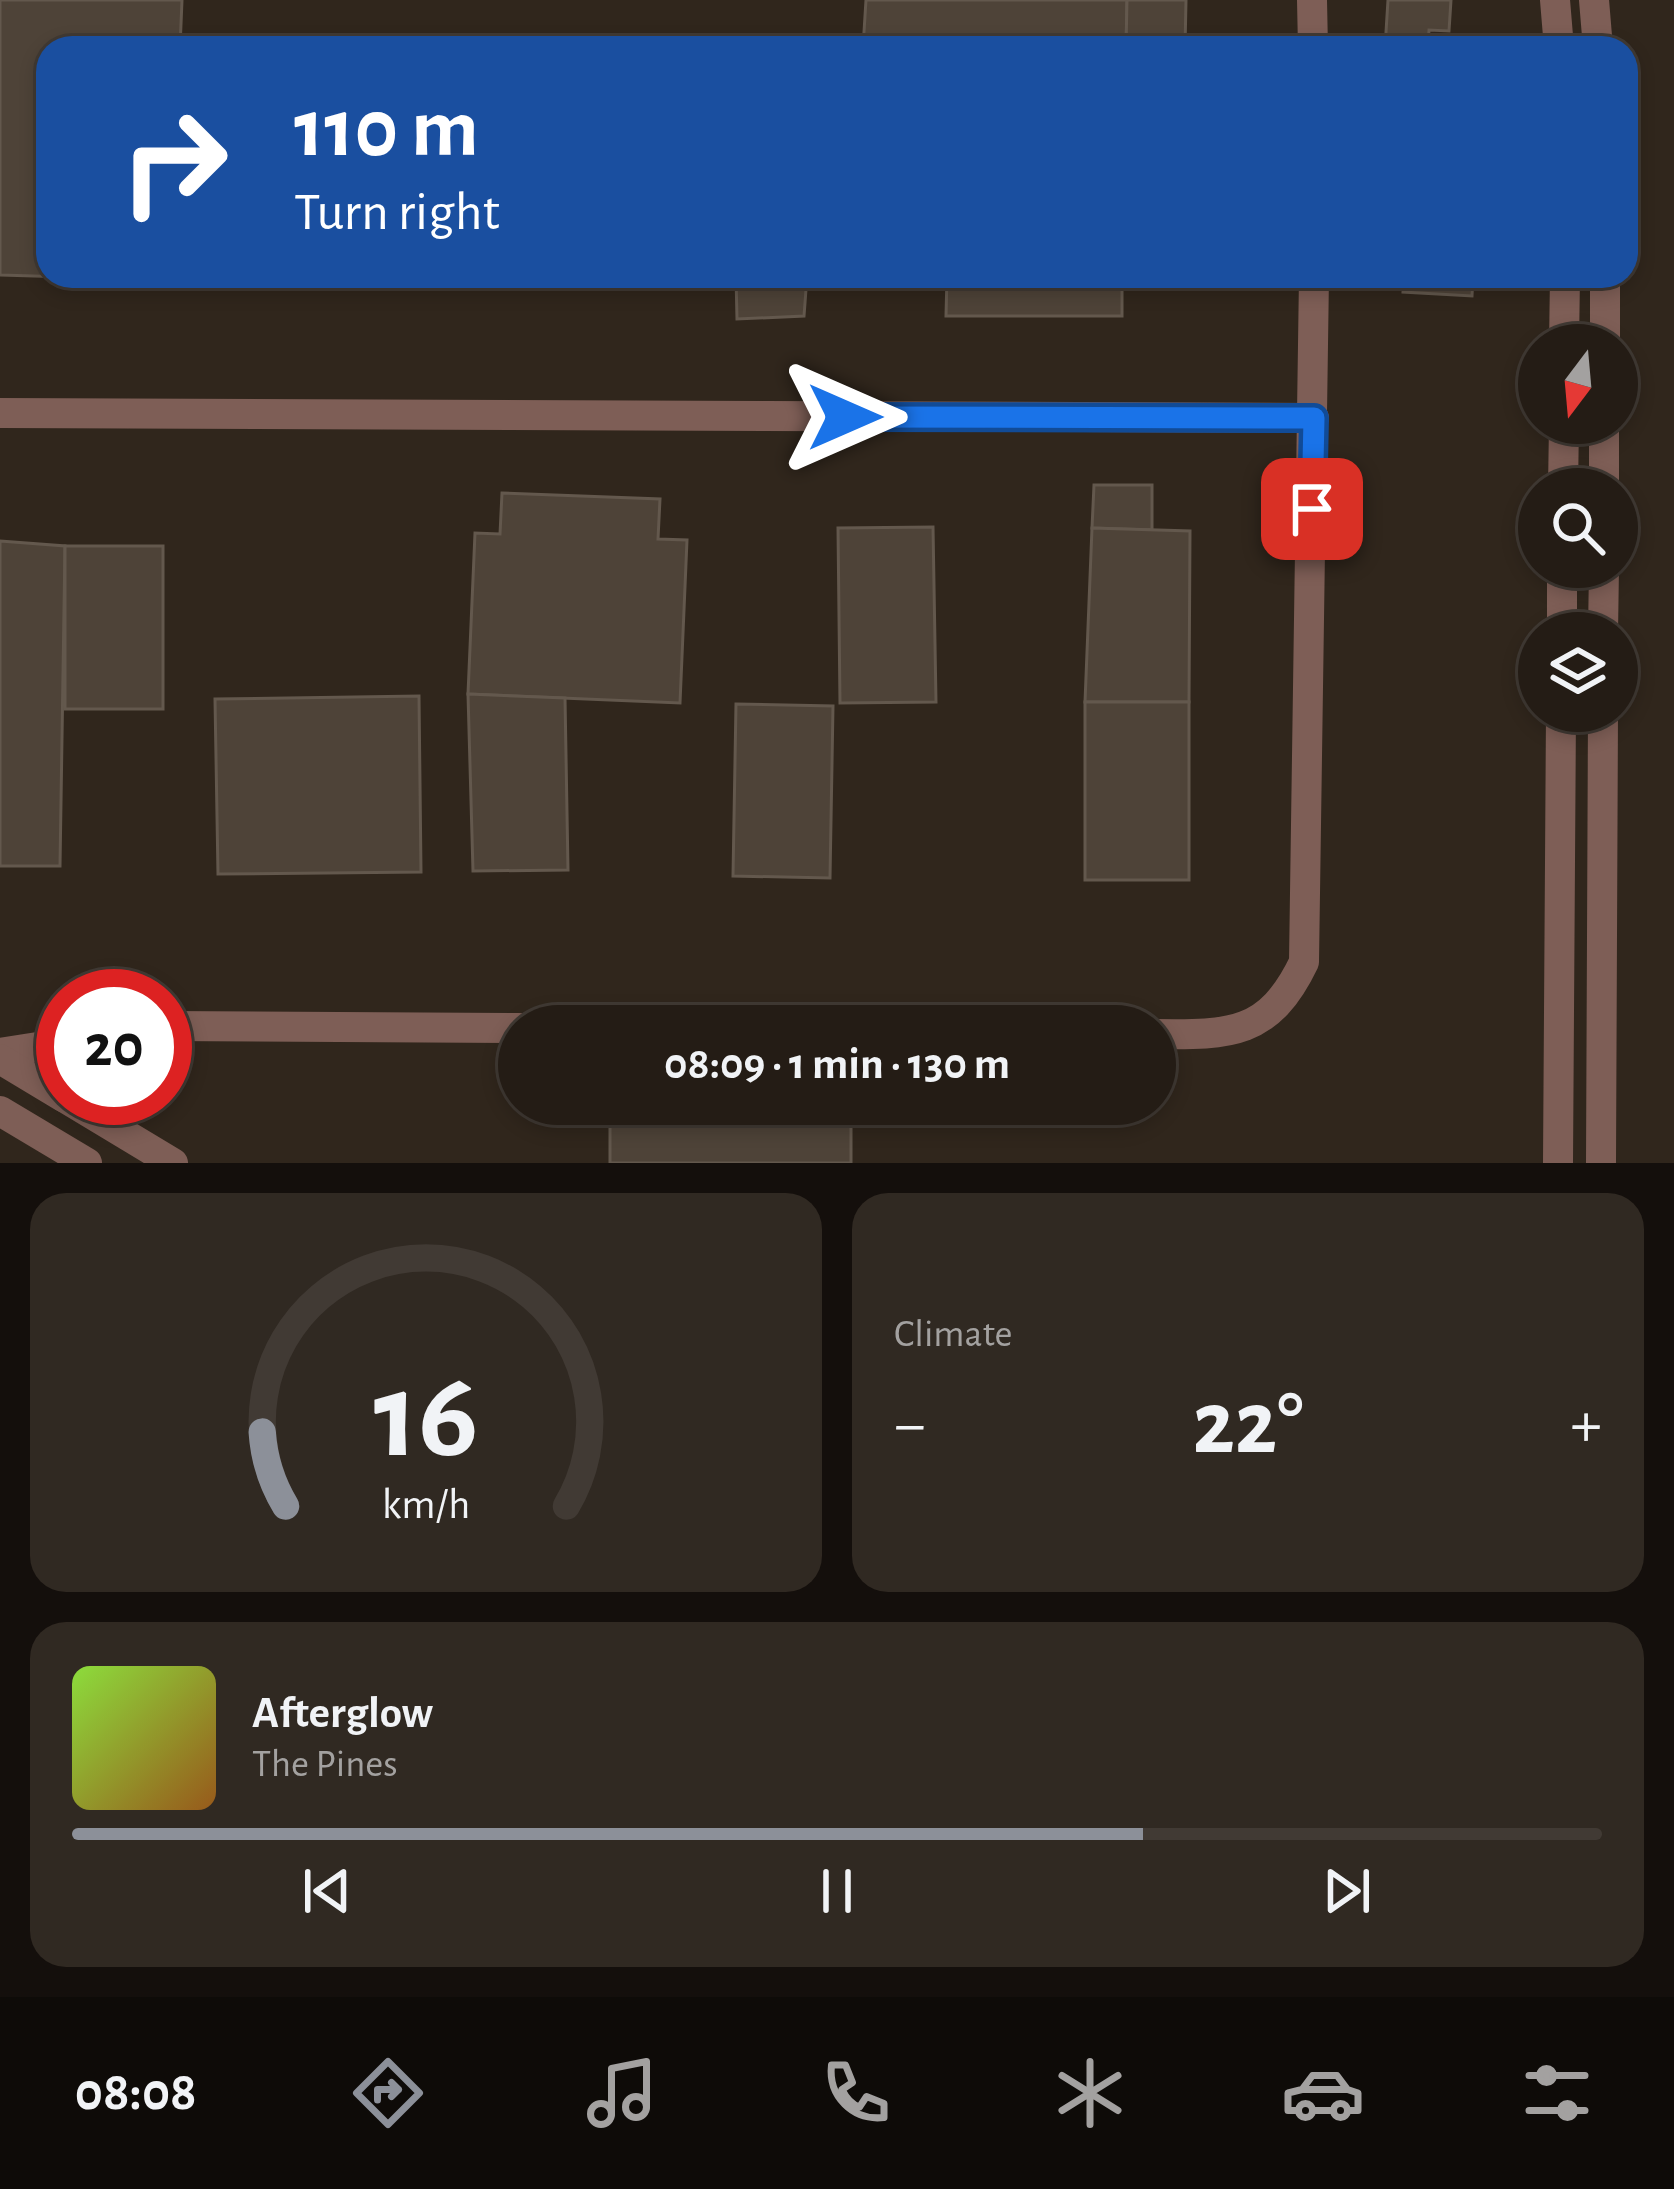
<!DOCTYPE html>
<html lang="en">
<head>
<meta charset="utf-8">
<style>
	:root { --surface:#241c15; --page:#302922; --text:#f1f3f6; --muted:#a3a1a0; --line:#413a34; --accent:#8c9099 }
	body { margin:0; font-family:"Alegreya Sans",sans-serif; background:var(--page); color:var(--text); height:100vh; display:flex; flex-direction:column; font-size:45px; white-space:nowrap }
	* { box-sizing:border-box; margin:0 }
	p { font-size:39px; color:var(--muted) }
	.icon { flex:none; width:66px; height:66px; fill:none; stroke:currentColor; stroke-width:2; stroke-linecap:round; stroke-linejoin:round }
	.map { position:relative; height:1163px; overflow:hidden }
	.panel { display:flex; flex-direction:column; gap:30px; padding:30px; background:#140f0c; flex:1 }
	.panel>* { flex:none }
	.hud { position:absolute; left:36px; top:36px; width:1602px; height:252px; border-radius:36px; box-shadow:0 6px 18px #0003,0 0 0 3px var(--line); background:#1a4fa0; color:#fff; overflow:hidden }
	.needle { width:78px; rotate:196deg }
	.buttons { position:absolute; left:1518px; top:324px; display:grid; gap:24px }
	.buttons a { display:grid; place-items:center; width:120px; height:120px; border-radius:50%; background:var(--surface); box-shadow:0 6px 18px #0003,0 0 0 3px var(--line); font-size:60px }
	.speed { position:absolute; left:36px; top:969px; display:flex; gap:24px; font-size:60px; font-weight:700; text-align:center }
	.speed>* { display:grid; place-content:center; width:156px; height:156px; border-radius:50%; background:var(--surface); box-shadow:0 6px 18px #0003,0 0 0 3px var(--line); line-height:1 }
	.speed .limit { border:18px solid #d22; background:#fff; color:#111 }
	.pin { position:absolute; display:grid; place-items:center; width:102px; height:102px; color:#fff; margin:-51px; border-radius:24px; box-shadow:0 6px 18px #0006 }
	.me { position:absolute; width:132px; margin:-66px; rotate:90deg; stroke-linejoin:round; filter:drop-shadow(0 0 9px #0008) }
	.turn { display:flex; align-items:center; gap:42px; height:252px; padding:0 60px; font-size:54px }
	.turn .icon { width:156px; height:156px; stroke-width:2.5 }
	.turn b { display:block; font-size:84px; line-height:102px }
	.big { font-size:90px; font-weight:600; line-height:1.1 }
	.panel .tile { flex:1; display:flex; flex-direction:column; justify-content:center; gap:18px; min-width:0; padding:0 42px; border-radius:36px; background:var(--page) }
	.panel .dial { align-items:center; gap:0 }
	.dial svg { height:312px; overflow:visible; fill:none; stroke:var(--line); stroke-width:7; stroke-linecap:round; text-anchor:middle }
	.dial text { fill:var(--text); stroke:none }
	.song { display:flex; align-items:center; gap:36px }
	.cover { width:144px; height:144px; border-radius:18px; background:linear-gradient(135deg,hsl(90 70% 55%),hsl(30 70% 35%)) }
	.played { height:12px; border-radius:6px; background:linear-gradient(90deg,var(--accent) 70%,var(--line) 70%) }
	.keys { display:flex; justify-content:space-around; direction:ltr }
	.heat { display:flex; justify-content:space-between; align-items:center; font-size:66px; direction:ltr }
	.panel .tiles { flex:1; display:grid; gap:30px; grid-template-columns:1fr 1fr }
	.tile:last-child { grid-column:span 2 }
	.trip { position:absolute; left:498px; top:1005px; width:678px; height:120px; border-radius:60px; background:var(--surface); box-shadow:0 6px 18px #0003,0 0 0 3px var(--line); font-weight:600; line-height:120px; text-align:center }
	.menu { display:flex; height:192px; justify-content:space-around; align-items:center; background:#0e0b08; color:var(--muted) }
	.menu .icon { width:84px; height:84px }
	.menu .on { color:var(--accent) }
	.menu b { font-size:54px; color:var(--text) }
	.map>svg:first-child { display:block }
	.building { fill:#4e4338; stroke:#63584d; stroke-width:3 }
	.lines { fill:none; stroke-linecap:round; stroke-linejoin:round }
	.minor { stroke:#7e5e56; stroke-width:30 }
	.route-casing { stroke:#114b97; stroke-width:30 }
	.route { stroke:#1a73e8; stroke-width:21 }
</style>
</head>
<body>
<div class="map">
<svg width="1674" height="1163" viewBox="0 0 1674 1163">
	<rect width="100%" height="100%" fill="#30261c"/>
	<g class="building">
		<polygon points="0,0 182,0 180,48 48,48 48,276 169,280 0,275"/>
		<polygon points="866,0 1127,0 1126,48 863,48"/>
		<polygon points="1127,0 1186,0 1185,48 1126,48"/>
		<polygon points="1388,0 1451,0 1449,31 1429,30 1428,48 1385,48"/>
		<polygon points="736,276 807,276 804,316 737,319"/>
		<polygon points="947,276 1122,276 1122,316 946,316"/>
		<polygon points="1404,276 1473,276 1472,296 1403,292"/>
		<polygon points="1094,485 1152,485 1152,530 1092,528"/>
		<polygon points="502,493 660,499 658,539 687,540 680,703 468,694 475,533 500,534"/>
		<polygon points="933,527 936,702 840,703 838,528"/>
		<polygon points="1092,528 1190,531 1189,702 1085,702"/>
		<polygon points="0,541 65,546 60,866 0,866"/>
		<rect x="65" y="546" width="98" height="163"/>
		<polygon points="468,694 565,698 568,870 473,871"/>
		<polygon points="419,696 421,872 218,874 215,699"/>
		<rect x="1085" y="702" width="104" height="178"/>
		<polygon points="736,704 833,706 830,878 733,876"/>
		<polygon points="610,1109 851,1111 851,1163 610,1163"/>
	</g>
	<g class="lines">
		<g class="minor">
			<polyline points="1312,0 1313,48"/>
			<polyline points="1555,0 1559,48"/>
			<polyline points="1594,0 1598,48"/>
			<polyline points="1564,345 1565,276"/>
			<polyline points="1605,345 1605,276"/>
			<polyline points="0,413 1314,418"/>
			<polyline points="1563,489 1564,423"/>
			<polyline points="1604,489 1604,423"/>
			<polyline points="1562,633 1562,567"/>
			<polyline points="1603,633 1604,567"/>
			<polyline points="165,1026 519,1028"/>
			<path d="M1155,1034c76,1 114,1 149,-72l10,-686"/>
			<polyline points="0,1053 63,1043"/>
			<polyline points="0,1059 63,1097"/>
			<polyline points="65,1098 173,1163"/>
			<polyline points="0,1111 87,1163"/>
			<polyline points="1558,1163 1561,711"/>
			<polyline points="1601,1163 1603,711"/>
		</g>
	</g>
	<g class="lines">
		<g class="route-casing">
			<polyline id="route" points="845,417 1314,418 1312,509"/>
		</g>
		<use href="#route" class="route"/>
	</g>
</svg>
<div class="buttons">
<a><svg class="needle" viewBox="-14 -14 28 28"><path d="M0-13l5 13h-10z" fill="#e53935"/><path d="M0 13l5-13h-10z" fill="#a3a1a0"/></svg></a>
<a><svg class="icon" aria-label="search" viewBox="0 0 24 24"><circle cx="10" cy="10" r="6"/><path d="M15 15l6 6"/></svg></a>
<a><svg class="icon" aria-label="layers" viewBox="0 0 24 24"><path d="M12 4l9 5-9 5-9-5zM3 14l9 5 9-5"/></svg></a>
</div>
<div class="speed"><div class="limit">20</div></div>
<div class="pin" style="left:1312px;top:509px;background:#d93025"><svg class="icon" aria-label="arrive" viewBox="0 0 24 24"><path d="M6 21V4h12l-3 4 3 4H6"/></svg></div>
<svg class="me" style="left:845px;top:417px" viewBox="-20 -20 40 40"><path d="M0-17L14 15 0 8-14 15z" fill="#1a73e8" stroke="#fff" stroke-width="4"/></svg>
<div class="trip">08:09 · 1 min · 130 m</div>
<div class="hud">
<div class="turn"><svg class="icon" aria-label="right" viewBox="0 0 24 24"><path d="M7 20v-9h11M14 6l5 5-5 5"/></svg><div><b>110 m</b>Turn right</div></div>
</div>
</div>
<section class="panel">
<div class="tiles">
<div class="tile dial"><svg viewBox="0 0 100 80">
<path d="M14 69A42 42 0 1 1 86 69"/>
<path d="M14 69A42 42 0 0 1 8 50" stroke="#8c9099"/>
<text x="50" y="56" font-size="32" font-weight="700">16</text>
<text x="50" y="72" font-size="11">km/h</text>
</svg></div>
<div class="tile"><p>Climate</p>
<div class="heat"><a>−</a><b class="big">22°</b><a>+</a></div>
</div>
<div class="tile">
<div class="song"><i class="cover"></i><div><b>Afterglow</b><p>The Pines</p></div></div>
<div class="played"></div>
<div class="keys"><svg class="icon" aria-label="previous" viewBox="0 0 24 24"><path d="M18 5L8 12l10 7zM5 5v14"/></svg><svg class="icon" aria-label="pause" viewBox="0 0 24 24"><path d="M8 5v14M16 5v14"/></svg><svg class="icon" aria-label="next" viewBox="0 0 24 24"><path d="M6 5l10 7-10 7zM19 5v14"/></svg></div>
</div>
</div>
</section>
<nav class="menu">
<b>08:08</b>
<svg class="icon on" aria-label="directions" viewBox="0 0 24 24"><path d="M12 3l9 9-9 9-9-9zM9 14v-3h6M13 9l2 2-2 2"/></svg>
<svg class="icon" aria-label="music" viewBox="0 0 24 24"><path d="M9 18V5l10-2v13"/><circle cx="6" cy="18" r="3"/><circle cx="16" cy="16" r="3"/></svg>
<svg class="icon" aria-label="phone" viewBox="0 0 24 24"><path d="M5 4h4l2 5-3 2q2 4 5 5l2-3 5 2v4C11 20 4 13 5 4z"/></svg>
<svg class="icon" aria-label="climate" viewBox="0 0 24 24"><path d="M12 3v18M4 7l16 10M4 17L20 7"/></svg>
<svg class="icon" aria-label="car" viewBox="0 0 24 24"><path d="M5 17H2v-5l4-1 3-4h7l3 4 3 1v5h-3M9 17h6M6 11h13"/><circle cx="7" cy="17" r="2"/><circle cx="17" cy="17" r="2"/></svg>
<svg class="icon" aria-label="filters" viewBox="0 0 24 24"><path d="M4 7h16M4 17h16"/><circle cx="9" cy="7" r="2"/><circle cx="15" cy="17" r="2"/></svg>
</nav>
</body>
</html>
